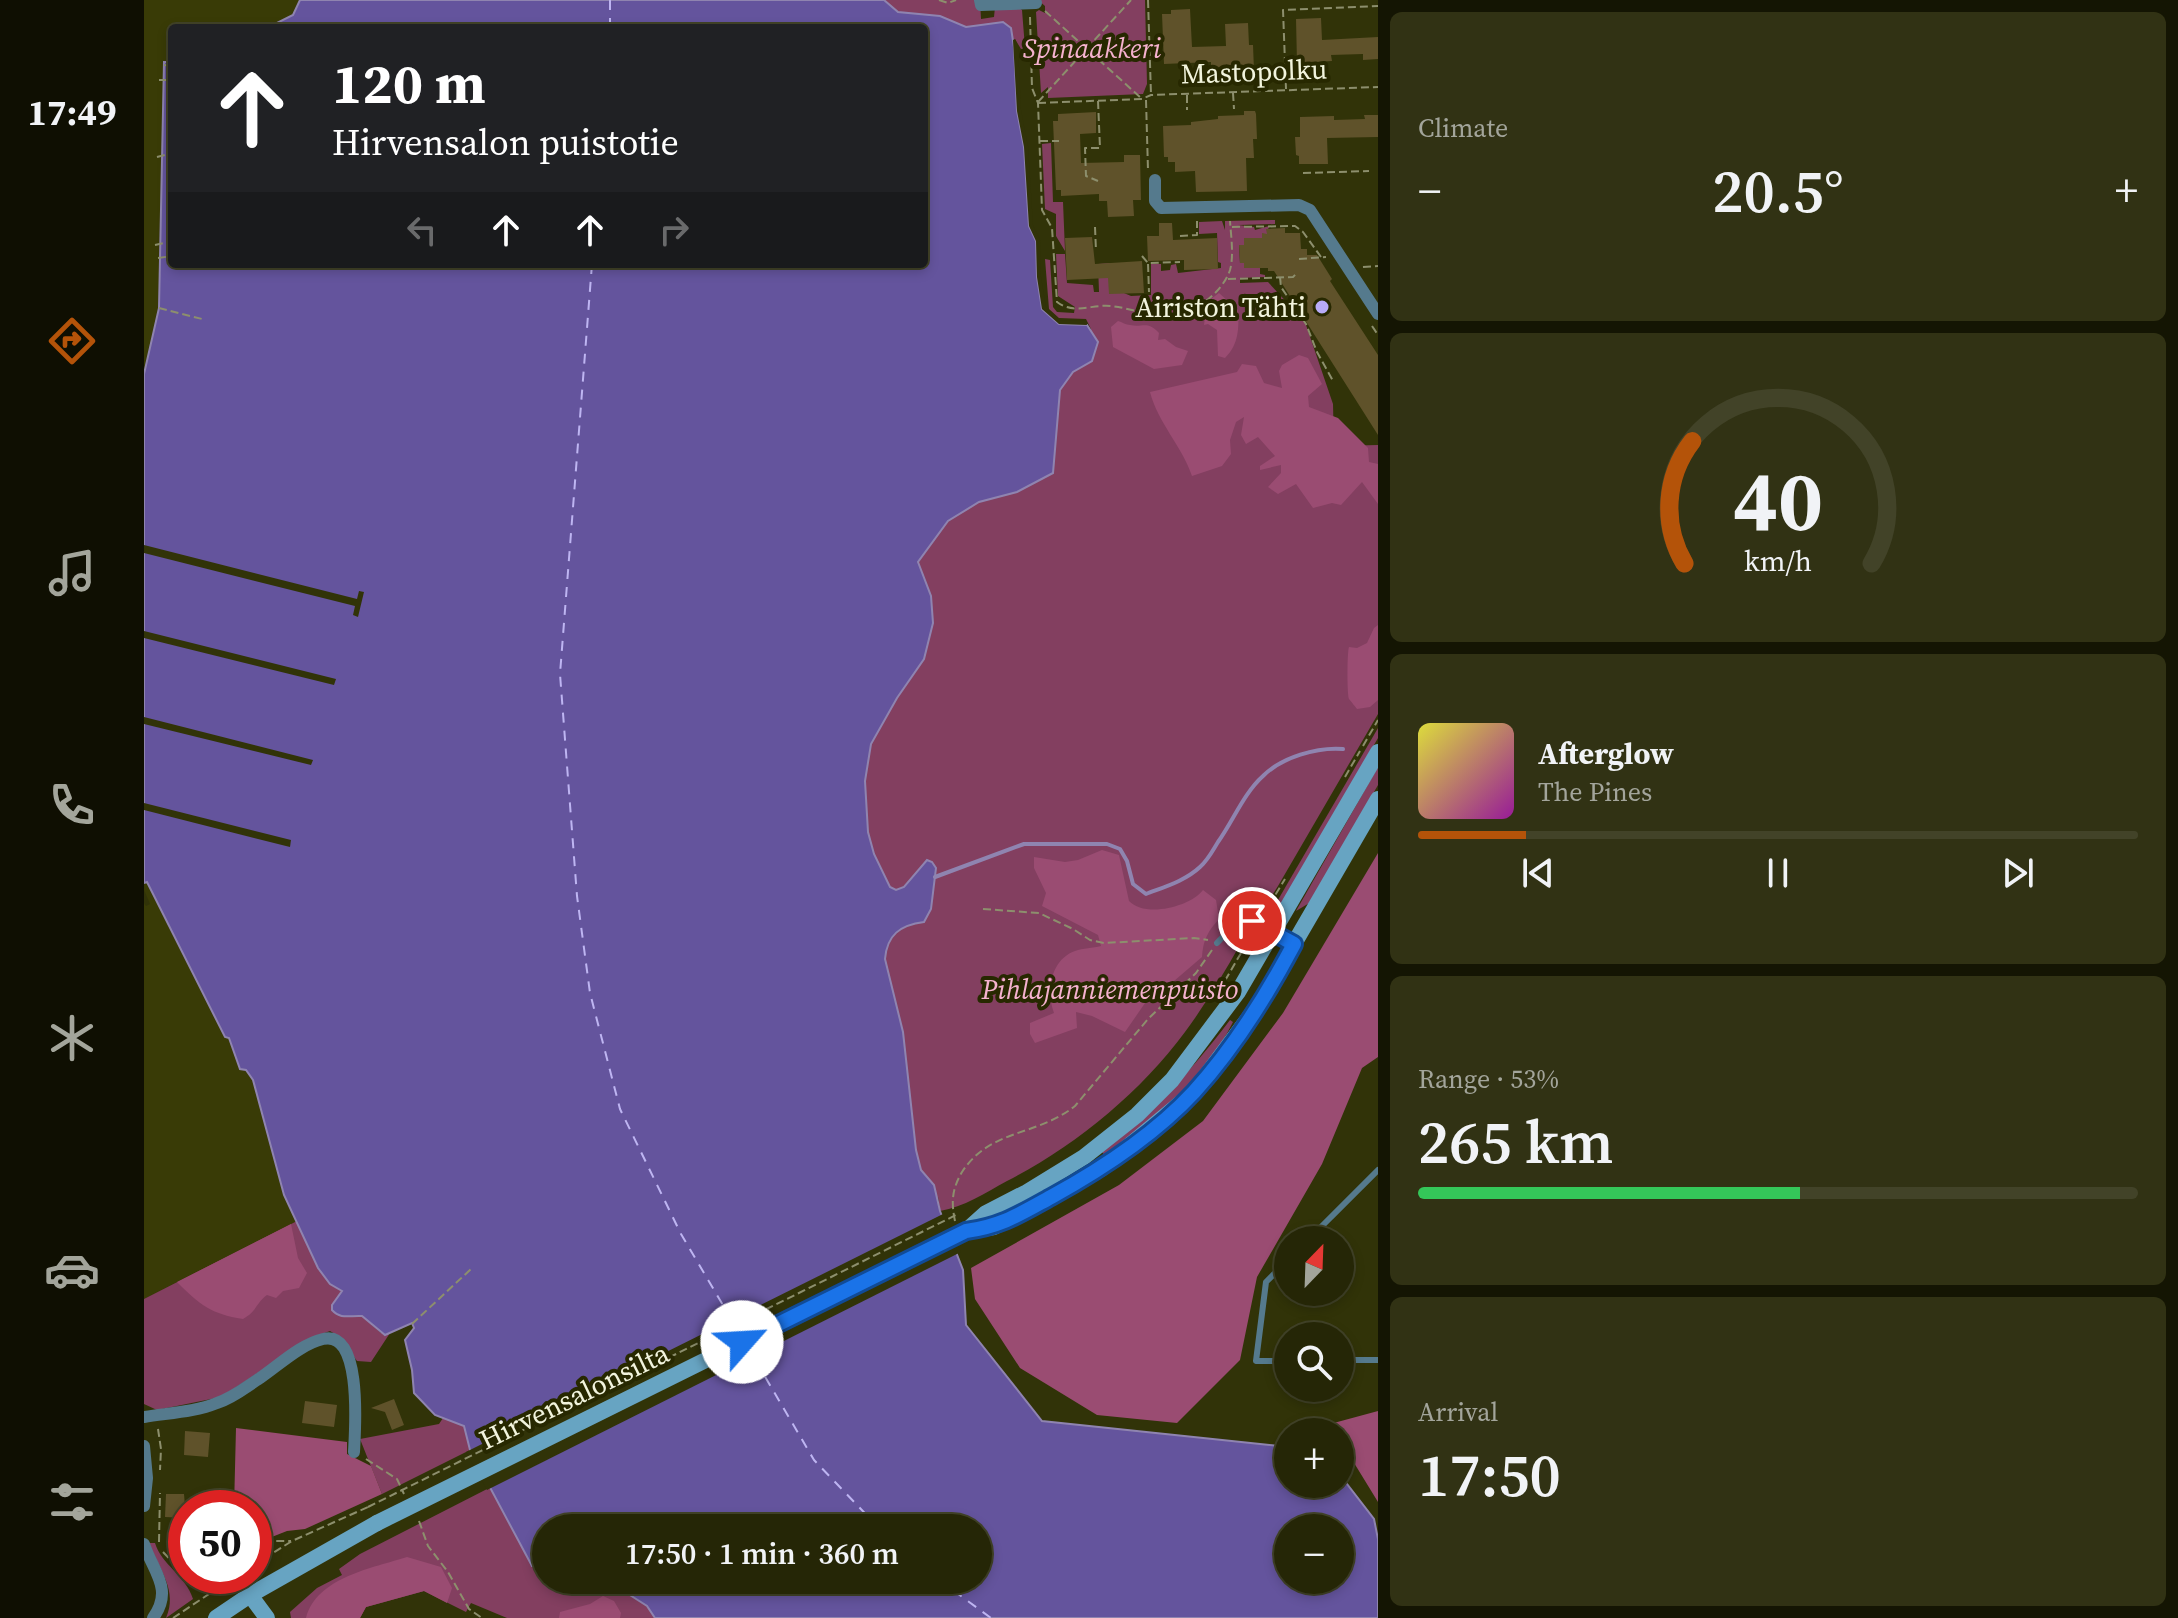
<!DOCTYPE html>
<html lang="en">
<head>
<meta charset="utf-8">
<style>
	:root { --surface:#252606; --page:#313214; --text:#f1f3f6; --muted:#a3a59b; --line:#424328; --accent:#b45309 }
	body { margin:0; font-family:"Source Serif 4",serif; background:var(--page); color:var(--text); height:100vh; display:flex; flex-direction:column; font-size:30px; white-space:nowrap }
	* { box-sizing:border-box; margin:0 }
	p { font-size:26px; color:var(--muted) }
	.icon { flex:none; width:44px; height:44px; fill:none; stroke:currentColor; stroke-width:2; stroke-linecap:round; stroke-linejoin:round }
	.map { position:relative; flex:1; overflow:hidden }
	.details { display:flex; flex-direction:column; gap:12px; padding:12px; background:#141503; width:800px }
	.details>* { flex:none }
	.top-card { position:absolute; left:24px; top:24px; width:760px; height:244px; border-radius:8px; box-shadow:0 4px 12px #0003,0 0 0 2px var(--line); background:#202124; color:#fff; overflow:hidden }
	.needle { width:52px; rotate:23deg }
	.fabs { position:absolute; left:1130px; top:1226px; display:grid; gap:16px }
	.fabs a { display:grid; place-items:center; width:80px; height:80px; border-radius:50%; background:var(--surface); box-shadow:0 4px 12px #0003,0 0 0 2px var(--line); font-size:40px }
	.speed { position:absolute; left:24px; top:1490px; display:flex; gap:16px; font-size:40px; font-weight:700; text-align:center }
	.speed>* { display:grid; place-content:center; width:104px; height:104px; border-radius:50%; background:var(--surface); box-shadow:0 4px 12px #0003,0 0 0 2px var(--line); line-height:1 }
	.speed .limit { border:12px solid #d22; background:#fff; color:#111 }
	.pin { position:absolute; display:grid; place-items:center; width:68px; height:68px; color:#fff; margin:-34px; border:4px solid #fff; border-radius:50%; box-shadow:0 2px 8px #0007 }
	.me { position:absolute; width:88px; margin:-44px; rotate:64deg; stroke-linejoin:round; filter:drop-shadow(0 0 6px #0008) }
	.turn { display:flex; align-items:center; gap:28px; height:168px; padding:0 32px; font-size:36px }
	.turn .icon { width:104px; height:104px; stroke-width:2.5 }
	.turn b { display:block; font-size:56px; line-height:68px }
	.lanes { display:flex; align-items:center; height:76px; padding:0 32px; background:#0003; justify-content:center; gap:40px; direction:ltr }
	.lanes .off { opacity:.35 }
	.big { font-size:60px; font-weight:600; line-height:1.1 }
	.details .widget { flex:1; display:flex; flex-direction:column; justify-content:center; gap:12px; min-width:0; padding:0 28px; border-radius:12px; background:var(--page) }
	.details .dial { align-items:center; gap:0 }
	.dial svg { height:208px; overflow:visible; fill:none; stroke:var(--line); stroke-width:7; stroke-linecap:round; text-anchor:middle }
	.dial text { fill:var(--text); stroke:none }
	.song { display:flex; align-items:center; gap:24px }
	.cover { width:96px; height:96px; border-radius:12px; background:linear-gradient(135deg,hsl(60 70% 55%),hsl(300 70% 35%)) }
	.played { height:8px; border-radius:4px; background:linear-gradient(90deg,var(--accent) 15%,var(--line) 15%) }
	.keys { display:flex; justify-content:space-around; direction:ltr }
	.heat { display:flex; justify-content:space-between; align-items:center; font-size:44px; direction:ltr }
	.charge { height:12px; border-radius:6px; background:linear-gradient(90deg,#34c759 53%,var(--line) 0) }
	.trip { position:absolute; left:388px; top:1514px; width:460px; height:80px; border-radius:40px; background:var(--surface); box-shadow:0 4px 12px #0003,0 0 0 2px var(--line); font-weight:600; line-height:80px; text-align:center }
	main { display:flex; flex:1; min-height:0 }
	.dock { display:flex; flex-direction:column; width:144px; justify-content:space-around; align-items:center; background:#0f0f02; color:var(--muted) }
	.dock .icon { width:56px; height:56px }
	.dock .current { color:var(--accent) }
	.dock b { font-size:36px; color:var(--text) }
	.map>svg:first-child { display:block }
	.built { fill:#393b06 }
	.green { fill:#833f60 }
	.forest { fill:#9a4c72 }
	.water { fill:#64549d; stroke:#8f84b0; stroke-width:2; fill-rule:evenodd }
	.pier { fill:#313308 }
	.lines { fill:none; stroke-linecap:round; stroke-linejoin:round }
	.stream { stroke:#8f84b0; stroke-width:4 }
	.ferry { stroke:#beb5f2; stroke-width:2; stroke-dasharray:10 8; stroke-linecap:butt }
	.building { fill:#5f522a }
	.path { stroke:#8d8f6d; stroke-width:2; stroke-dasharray:8 4; stroke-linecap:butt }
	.lane { stroke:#557a8d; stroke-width:6 }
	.street { stroke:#557a8d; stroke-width:12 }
	.secondary { stroke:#67a4c2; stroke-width:16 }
	.path-bridge { stroke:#8d8f6d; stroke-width:2; stroke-dasharray:8 4; stroke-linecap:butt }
	.secondary-bridge { stroke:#67a4c2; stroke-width:16 }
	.route-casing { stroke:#114b97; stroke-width:20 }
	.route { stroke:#1a73e8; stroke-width:14 }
	.poi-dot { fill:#b8abf7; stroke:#272800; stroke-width:3 }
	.labels { text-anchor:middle; stroke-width:8; stroke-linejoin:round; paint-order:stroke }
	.park-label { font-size:28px; font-style:italic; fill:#f6b2cf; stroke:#272800 }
	.street-label { font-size:28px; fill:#f2f4dd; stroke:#272800 }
	.poi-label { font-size:28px; fill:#f2f4dd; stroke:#272800; text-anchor:end }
</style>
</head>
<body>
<main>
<nav class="dock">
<b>17:49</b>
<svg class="icon current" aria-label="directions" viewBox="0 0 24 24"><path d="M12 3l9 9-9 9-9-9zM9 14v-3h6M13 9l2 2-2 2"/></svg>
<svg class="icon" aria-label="music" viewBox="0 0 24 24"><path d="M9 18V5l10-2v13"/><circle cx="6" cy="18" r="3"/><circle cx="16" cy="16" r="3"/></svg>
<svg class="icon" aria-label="phone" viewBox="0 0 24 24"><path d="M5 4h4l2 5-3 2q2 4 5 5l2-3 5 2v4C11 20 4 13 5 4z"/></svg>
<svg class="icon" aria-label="climate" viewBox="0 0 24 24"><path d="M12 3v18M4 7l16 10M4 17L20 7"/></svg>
<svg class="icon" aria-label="car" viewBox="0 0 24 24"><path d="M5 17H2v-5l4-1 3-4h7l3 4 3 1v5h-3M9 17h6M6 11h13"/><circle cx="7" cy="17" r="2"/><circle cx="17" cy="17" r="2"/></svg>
<svg class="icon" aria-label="filters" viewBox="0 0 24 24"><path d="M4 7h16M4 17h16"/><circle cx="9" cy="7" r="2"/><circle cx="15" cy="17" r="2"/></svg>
</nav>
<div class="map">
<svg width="1234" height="1618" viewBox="0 0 1234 1618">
	<rect width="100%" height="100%" fill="#313308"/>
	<g class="built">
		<polygon points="0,0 156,0 149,15 125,27 108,23 90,28 28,28 28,62 20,62 15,308 0,374"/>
		<polygon points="2,882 81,1036 85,1038 96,1068 102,1070 109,1080 140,1195 153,1221 0,1299 0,903 2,906 6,904 0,890 0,883"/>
	</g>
	<g class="green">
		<polygon points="740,0 836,0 837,19 850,17 851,7 870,5 878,10 881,48 877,49 871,39 870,47 822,27 754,12"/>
		<polygon points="894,0 1001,0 1003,84 999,94 904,98 904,87 897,93 892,12 895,10 901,13 901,6"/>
		<polygon points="907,143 909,202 919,202 921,251 912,236 912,214 901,209 898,144"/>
		<path d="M1131,220v4l-37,1 16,2 1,3 14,-4 -2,8h-5v4h-18v7h-5l1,18h4l1,5h15v6l5,1v2l-25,1v5l28,-1 37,40 28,82 1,42 44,-1v269l-100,172 -12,19 -4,2c-25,42 -48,86 -77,125 -45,61 -111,115 -178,149 -22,12 -43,26 -67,30l-2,-14 -19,11 -97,-453 42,-133 227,-293 -5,-10 -27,-1 -10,-9 -4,-50 5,1 3,47 4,5 17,1 1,-6 -17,-11 -2,-42h9l2,29 26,2 1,7h5l-1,-28 13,-1 1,25 19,8 20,-1v-31h10v7l9,-1 1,-5 5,-1 2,9 43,-5v-5l-3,-1 -1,-29 -18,1v-12l23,-1 3,9v-9z"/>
		<polygon points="1234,728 1234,738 1136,908 1131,905"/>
		<polygon points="1234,767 1234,785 1167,902 1152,911"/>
		<path d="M1086,1020l3,2c-29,58 -77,96 -127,135l-4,-5c51,-41 88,-79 128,-132z"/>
		<polygon points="153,1221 192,1243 202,1317 218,1316 237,1333 246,1333 227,1362 213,1361 196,1337 186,1331 169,1337 77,1397 13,1410 0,1404 0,1299"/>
		<polygon points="299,1418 320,1426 326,1450 238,1494 216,1439 295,1424"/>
		<polygon points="347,1487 402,1528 402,1580 548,1580 580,1618 363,1618 327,1603 322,1612 280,1591 222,1607 216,1618 147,1618 146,1612 173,1588 198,1575 195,1569 216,1554"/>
		<path d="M5,1543h6c6,21 31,33 38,56l-27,19c12,-27 -6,-47 -17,-75z"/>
	</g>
	<g class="forest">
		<path d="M1075,293l19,17c1,18 1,34 -13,48l-7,-2 -1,-26 -9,-6 -4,1 3,-23z"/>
		<path d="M974,321c4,1 8,4 12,4 13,3 17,-5 29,8l-1,7 7,-1 11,8 12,4 -6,14 -28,4 -41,-22 -2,-20z"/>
		<path d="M1155,355l9,3 14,26 -14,12 1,11 29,11 30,30 1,14 9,2v40l-16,-22 -21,23 -9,-2 -19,5 -17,-24 -18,10 -10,-7 13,-14v-8l-21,5v-4l15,-10 -17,-19 -12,7 -5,-9 3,-18 -8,5 -6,18 1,14 -9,12 -30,10c-10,-30 -34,-53 -42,-84l87,-20 5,-8 14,2 8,17 18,5 -3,-17 3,-6z"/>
		<path d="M1234,625v75l-8,7 -13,2c0,0 -7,-9 -8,-10 -2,-5 -2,-47 0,-52l8,1 10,-5 7,-15z"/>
		<path d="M958,850l17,5 10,46c16,17 61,6 74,-11l13,10 3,19c-11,12 -16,21 -17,38l-35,30 -15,6 -27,39 -33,-16 -16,-4 1,16 -42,15 -5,-9v-11l24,-10c-8,-21 -4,-53 21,-62 8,-3 18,-3 26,-5l-3,-11 -56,-29 4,-13 -12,-25v-11l31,5 13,-2z"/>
		<polygon points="1234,853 1234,1057 1218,1068 1178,1164 1113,1277 1096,1360 1033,1423 953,1415 876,1368 831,1299 827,1268 975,1185 1059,1121 1139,1013"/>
		<path d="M147,1224l7,34 9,15 -8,15 -16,3 -7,7 -9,-3c-11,8 -10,16 -24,24 -32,-5 -43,-14 -66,-37z"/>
		<polygon points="1234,1411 1234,1502 1196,1440 1196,1432 1191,1432 1186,1424"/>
		<polygon points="92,1428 203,1442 203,1454 227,1466 238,1494 161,1529 143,1531 110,1544 110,1508 90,1508"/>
		<path d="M263,1557l34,10 11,21 -5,15 -23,-12 -58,16 -6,11h-54c11,-41 67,-50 101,-61z"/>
		<polygon points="459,1596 470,1601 477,1613 476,1618 415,1618 416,1612 446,1604"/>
	</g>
	<path class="water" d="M156,0h584l14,12 42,4 26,11 37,-5 8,6 3,19 3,64 7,36 5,79 7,15 1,36 5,32 17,15 28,1 11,17 -6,19 -19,11 -13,18 -7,83 -36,19 -38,10 -31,19 -30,41 13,34 2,27 -9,36 -27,39 -26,46 -6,37 3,51 6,22 16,33 6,3 8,-3 23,-27 5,2 4,6 -5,41 -7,13c-24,3 -37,13 -39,37l18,73 13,118 5,20 13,15 6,26 23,59 3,55 76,96 246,26v37h52v-9l34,44 4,20v79h-723l-8,-12 -25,-16 -2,-10h358v-52h-432v38h-14l-62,-116 -6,-24 -29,-11 -21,-22 -2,-23 -7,-30 9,-12 -2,-5 -27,12 -23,-19c-12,-1 -21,4 -30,-6v-5l10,-14 -12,-7 -12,-16 -34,-73 -31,-115 -7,-10 -6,-1 -11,-31 -4,-1 -78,-155 -3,1v-509l15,-66 5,-246h8v202h752v-236h-690l18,-5 17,4 24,-12zM1144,1528h52v52h-52z"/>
	<g class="pier">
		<polygon points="871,39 874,46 877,110 884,146 889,225 896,240 897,277 902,307 916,320 942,321 943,325 915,324 898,309 893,277 892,241 885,226 880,147 873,111 869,40"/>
		<polygon points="0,545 213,599 215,591 220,592 214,617 209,615 211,606 0,553"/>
		<polygon points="0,631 192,679 190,685 0,638"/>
		<polygon points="0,717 169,760 167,765 0,724"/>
		<polygon points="0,803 147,840 146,847 0,810"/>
		<polygon points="801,1213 817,1252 343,1490 322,1452"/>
	</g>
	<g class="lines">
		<path class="stream" d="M791,877l89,-33h83l13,5 7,12 6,23 13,10c18,-7 39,-13 54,-27 8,-7 13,-17 18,-25 15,-21 26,-49 45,-66 19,-19 54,-29 80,-27"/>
		<g class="ferry">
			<polyline points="466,28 466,0"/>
			<polyline points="448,264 416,674 433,896 446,993 476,1109 537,1234 596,1334"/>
			<polyline points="603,1346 670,1460 735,1528"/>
			<polyline points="795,1580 847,1618"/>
		</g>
	</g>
	<g class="building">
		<polygon points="1046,9 1048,47 1082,46 1081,24 1104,23 1105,45 1109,45 1110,70 1098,71 1098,67 1067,68 1067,62 1020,64 1018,14 1027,14 1027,10"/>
		<polygon points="1177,18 1178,40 1234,37 1234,59 1219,60 1219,54 1187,55 1188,61 1153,63 1152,19"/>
		<polygon points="1100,111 1111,111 1112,114 1113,139 1109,139 1110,158 1102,158 1103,191 1052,192 1051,171 1031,172 1031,162 1024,162 1024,157 1020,157 1019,126 1047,125 1047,122 1074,119 1074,116 1100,115"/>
		<polygon points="952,112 952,133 936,134 937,163 980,162 980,155 996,155 997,200 989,200 990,216 964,217 963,201 955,201 955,194 917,196 917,190 912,190 909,121 914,121 914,114"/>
		<polygon points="1220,115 1234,115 1234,137 1183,138 1184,164 1155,164 1155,156 1152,155 1151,137 1156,137 1156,117 1190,116 1190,120 1221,119"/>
		<polygon points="1015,223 1028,223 1029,240 1073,238 1074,269 1040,270 1040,260 1004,261 1003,236 1015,236"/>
		<polygon points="1141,228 1141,233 1156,233 1157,249 1163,249 1163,255 1173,255 1188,279 1186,281 1234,355 1234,435 1130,271 1124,271 1124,268 1100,268 1100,263 1096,263 1095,245 1100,245 1100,238 1118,238 1118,233 1123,234 1122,229"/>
		<polygon points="948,237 951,264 998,261 1000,293 965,294 964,278 923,280 921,238"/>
		<polygon points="250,1399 260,1425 248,1430 241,1412 227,1408"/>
		<polygon points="161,1401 193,1405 190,1427 158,1423"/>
		<polygon points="41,1431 66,1433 64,1457 40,1455"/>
		<polygon points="22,1494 40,1494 42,1518 21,1517"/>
	</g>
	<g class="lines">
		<g class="path">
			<polyline points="795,0 804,3 812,0"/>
			<polyline points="1004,0 1007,95"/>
			<polyline points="901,11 997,98"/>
			<path d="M886,17l2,71 6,15 4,107 10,18 5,74c17,13 35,2 54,4 19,2 37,10 56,10 24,0 55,-22 63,-46 4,-14 1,-34 0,-49"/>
			<polyline points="20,65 28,66"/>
			<polyline points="15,80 28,80"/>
			<polyline points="1142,89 1139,10 1234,6"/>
			<polyline points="1089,93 1090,109"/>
			<polyline points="1043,95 1043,110"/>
			<polyline points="1002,100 1004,170"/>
			<polyline points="954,101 956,148 941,148 942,176 954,181"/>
			<polyline points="894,102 987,0"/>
			<polyline points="894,103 998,99 1007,95 1234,87"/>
			<polyline points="896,141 915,141"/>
			<polyline points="13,157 28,153"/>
			<polyline points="1159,173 1225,171"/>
			<polyline points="951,227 952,251"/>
			<polyline points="1088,227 1151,226 1159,232 1177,257"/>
			<polyline points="1036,236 1053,235 1053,221"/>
			<polyline points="11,245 28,241"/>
			<polyline points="998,256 1004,263 1036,262"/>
			<polyline points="14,258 28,256"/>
			<polyline points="1155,259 1182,257"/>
			<polyline points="1004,264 1005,292"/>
			<polyline points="1219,267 1234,266"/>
			<polyline points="1136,277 1137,287 1162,324 1173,352 1189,381"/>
			<polyline points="1084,279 1149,277 1153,273"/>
			<polyline points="15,308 58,319"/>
			<polyline points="1228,326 1234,335"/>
			<polyline points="1219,746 1234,720"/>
			<polyline points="1201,777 1216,751"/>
			<polyline points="839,909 895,913 929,929 946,940 960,943 1050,938 1064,940"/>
			<polyline points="1119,915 1141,879"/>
			<polyline points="1075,991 1108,934"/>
			<path d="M811,1221c-4,-19 -3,-32 7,-49 29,-44 74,-35 113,-66l73,-87 48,-46 16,-23"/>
			<polyline points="268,1324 327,1269"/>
			<polyline points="14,1429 17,1449 16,1470"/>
			<polyline points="222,1459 253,1479 260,1494"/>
			<polyline points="275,1521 284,1546 304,1572 325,1609 338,1618"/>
			<polyline points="15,1542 16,1493"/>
			<polyline points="110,1550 132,1541 147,1541"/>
			<polyline points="19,1552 54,1589"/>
			<polyline points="32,1564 42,1563"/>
			<polyline points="110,1565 148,1541 224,1507"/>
			<polyline points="29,1618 92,1576"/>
		</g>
		<g class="lane">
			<polyline points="1073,943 1093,922 1115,923 1150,944"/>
			<polyline points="1164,1240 1234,1170"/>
			<polyline points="1144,1260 1122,1282 1112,1361 1144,1361"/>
			<polyline points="1196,1360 1234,1360"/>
		</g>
		<g class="street">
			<polyline points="836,0 837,5 892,3 891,0"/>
			<polyline points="1011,180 1011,201 1017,208 1155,205 1166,210 1234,314"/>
			<path d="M0,1417c24,-4 51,-5 73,-14 16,-5 29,-16 43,-25 19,-13 41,-34 63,-39 40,-10 32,92 31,113"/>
			<polyline points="0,1446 3,1478 0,1506"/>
			<path d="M0,1544c9,28 30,45 9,74"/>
		</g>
		<g class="secondary">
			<polyline points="822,1231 842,1213 883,1192 940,1157 993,1115 1028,1080 1094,992 1234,752"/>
			<polyline points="822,1231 850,1227 957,1169 1050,1092 1115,1004 1234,799"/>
			<polyline points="106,1595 123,1618"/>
			<polyline points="72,1618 106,1595 233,1523"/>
		</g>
		<polyline class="path-bridge" points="224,1507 814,1214"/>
		<polyline class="secondary-bridge" points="233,1523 822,1231"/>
	</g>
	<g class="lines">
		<g class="route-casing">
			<path id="route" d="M598,1342l224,-111c36,-5 54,-17 85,-34 51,-28 103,-62 143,-105 39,-43 73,-97 100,-148l-42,-23"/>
		</g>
		<use href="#route" class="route"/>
	</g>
	<circle class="poi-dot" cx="1178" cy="307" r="8"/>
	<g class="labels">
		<g class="park-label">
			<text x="948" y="58">Spinaakkeri</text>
			<text x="966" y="999">Pihlajanniemenpuisto</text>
		</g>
		<g class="street-label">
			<text transform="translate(1110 71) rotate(-2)" y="10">Mastopolku</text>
			<text transform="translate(430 1396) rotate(-26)" y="10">Hirvensalonsilta</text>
		</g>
		<g class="poi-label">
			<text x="1162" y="317">Airiston Tähti</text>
		</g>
	</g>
</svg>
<div class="fabs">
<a><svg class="needle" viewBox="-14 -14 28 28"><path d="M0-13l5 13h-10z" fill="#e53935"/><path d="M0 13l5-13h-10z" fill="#a3a59b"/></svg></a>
<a><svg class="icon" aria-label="search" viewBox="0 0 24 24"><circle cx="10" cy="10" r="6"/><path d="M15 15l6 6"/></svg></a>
<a>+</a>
<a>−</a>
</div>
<div class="speed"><div class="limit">50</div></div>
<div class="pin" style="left:1108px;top:921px;background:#d93025"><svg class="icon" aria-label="arrive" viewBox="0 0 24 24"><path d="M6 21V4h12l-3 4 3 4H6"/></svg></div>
<svg class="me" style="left:598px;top:1342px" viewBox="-20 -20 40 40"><circle r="19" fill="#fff"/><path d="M0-13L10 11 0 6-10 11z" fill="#1a73e8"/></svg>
<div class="trip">17:50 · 1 min · 360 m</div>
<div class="top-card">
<div class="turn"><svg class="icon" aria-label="ahead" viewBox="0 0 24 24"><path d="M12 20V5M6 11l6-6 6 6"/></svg><div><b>120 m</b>Hirvensalon puistotie</div></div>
<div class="lanes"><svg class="icon off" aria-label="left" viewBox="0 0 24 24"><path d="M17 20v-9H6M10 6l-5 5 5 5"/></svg><svg class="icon" aria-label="ahead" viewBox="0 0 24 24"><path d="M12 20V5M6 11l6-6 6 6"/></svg><svg class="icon" aria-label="ahead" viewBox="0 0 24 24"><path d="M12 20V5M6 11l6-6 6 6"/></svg><svg class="icon off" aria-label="right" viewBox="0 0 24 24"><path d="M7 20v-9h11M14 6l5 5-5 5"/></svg></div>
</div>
</div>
<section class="details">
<div class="widget"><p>Climate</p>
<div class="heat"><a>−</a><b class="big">20.5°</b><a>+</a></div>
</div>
<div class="widget dial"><svg viewBox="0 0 100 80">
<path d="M14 69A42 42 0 1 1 86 69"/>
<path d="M14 69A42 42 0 0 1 17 22" stroke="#b45309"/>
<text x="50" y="56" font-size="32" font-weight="700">40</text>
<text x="50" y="72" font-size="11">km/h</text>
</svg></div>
<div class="widget">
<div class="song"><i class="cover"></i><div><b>Afterglow</b><p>The Pines</p></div></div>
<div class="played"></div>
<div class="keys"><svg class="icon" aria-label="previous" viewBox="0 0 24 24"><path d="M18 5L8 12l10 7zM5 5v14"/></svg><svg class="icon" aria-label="pause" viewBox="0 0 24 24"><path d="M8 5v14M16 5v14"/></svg><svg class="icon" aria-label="next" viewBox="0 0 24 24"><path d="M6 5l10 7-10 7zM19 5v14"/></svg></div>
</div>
<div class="widget"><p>Range · 53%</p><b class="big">265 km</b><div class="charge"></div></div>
<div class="widget"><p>Arrival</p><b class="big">17:50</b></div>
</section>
</main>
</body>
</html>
